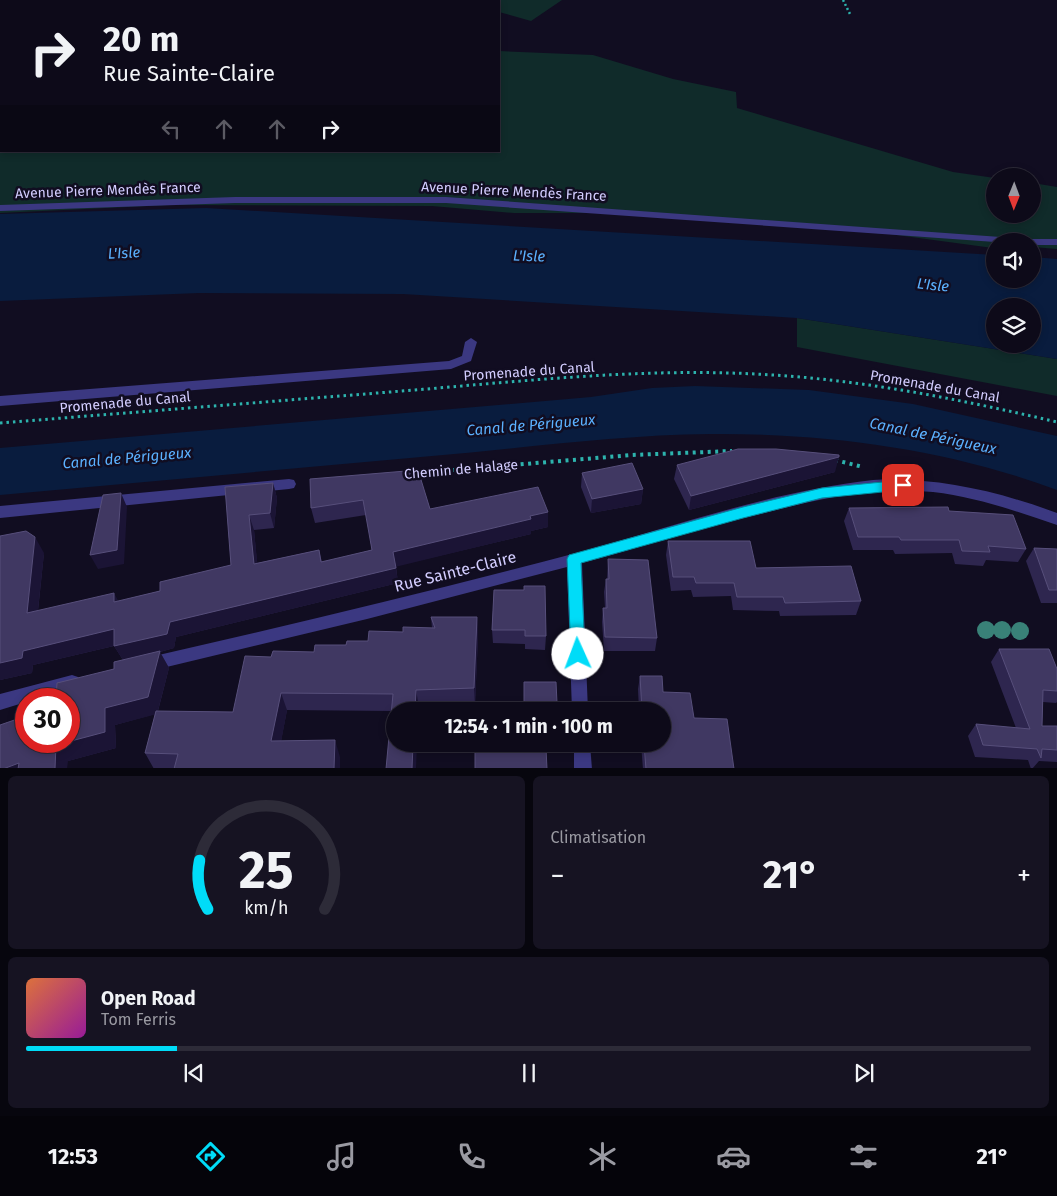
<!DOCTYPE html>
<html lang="fr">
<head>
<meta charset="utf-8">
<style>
	:root { --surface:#0d0a19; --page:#161322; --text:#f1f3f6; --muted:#9a9aa2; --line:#2d2b38; --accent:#00dcf8 }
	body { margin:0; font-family:"Fira Sans",sans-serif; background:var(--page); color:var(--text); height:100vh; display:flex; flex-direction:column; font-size:19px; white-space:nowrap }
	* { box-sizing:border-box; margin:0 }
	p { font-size:16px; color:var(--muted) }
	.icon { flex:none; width:28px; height:28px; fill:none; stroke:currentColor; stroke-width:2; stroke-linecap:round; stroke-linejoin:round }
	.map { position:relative; height:768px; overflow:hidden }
	.drawer { display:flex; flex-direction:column; gap:8px; padding:8px; background:#07060e; flex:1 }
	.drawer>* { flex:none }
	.guide { position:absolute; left:0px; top:0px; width:500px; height:152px; box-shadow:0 2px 8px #0003,0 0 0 1px var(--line); background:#0d0a19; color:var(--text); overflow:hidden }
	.needle { width:32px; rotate:181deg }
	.fabs { position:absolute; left:986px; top:168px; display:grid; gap:10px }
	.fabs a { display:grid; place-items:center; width:55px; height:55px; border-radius:50%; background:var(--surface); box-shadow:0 2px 8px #0003,0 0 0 1px var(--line); font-size:25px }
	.speed { position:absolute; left:15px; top:688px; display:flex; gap:10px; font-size:25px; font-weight:700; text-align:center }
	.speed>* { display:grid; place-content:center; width:65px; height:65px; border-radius:50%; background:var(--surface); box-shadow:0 2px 8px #0003,0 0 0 1px var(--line); line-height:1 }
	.speed .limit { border:8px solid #d22; background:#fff; color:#111 }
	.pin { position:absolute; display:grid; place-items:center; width:42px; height:42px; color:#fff; margin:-21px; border-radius:10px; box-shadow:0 2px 8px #0006 }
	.me { position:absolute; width:55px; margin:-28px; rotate:358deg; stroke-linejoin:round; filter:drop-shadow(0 0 4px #0008) }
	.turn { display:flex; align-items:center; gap:18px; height:105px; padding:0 20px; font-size:22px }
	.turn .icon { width:65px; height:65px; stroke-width:2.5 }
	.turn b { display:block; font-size:35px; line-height:42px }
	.lanes { display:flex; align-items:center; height:48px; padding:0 20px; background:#0003; justify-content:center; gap:25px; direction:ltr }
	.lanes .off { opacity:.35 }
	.big { font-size:38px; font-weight:700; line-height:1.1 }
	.drawer .widget { flex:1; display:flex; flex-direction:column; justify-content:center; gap:8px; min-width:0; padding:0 18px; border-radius:8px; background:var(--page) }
	.drawer .dial { align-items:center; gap:0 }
	.dial svg { height:130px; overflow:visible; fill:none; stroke:var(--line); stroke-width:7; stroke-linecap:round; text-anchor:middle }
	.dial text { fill:var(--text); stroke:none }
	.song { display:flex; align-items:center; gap:15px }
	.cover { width:60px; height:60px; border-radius:8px; background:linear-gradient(135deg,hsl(20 70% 55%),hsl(300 70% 35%)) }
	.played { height:5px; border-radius:2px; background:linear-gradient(90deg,var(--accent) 15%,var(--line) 15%) }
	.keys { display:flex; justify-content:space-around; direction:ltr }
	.heat { display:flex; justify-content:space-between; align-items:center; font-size:28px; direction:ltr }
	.drawer .tiles { flex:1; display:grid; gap:8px; grid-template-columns:1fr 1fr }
	.widget:last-child { grid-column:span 2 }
	.trip { position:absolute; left:386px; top:702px; width:285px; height:50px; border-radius:25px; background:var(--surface); box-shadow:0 2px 8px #0003,0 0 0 1px var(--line); font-weight:700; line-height:50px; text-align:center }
	.menu { display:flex; height:80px; justify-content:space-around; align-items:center; background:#05040a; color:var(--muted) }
	.menu .icon { width:35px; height:35px }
	.menu .selected { color:var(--accent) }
	.menu b { font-size:22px; color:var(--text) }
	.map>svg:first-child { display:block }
	.green { fill:#102b2a }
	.water { fill:#091c3e; fill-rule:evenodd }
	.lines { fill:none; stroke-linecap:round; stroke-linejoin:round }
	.path-far2 { stroke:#2db3ad; stroke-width:2.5; stroke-dasharray:2 2.5; stroke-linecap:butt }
	.path-far1 { stroke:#2db3ad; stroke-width:3; stroke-dasharray:2.5 4; stroke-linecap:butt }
	.path { stroke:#2db3ad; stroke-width:4; stroke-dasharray:3 4.5; stroke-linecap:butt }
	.service { fill:#3b3881; fill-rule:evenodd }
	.minor { fill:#3b3881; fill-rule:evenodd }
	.tree { fill:#398178 }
	.wall { fill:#2e264f }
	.shaded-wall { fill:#1b1435 }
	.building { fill:#403862; stroke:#574f7b }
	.route { fill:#00dcf8; stroke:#008fa1 }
	.labels { text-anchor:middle; stroke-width:5; stroke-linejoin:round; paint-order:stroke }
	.street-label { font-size:14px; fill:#d3cdff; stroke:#110d21 }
	.water-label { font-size:15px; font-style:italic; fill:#5bb1ff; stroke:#110d21 }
	.near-street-label { font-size:16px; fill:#d3cdff; stroke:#110d21 }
</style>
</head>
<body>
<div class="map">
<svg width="1057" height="769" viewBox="0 0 1057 769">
	<rect width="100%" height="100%" fill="#110d21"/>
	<g class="green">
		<polygon points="0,0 186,0 1,1 1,151 499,151 499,51 593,55 673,79 736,92 737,108 953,172 995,178 995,214 1032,214 1033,183 1057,187 1057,249 1033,247 1032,241 995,241 993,248 889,234 612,213 514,213 432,206 170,205 0,213"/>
		<polygon points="494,0 562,0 531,21 499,12 499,1 492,1"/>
		<polygon points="797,318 1057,359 1057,396 797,347"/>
	</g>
	<g class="water">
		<path d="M206,208l789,47v24h37l1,-22 24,2v100l-260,-41 -394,-24 -204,-1 -199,8v-87zM995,306h37v38h-37z"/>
		<path d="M695,386l114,4 104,14 144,32v54c-109,-41 -231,-57 -347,-56 -93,1 -186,14 -278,22 -144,13 -288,26 -432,39v-47l591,-51 61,-9z"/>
	</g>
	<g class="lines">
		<polyline class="path-far2" points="843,0 850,14"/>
		<path class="path-far1" d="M0,423c138,-11 277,-22 415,-33 119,-10 238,-23 358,-15 96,6 190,25 284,47"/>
		<g class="path">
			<polyline points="835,460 863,467"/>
			<polyline points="416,473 632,455 732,451"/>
		</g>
		<polygon class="service" points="471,338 477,342 471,361 451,369 0,406 0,396 449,361 462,356 465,342"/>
		<g class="minor">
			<polygon points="235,197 446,197 1029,239 1057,239 1057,245 1032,245 1032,241 995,242 446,203 235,203 0,211 0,205"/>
			<polygon points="289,479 294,480 296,484 294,488 289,489 0,518 0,506"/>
			<path d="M873,480c64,-3 124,11 184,33v12c-41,-14 -81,-28 -124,-33 -57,-6 -111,6 -165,20 -63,15 -124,34 -186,51l6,148h-16l-5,-144 -200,52 -217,52 -6,-2 -2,-5 2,-5 6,-2c144,-33 287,-67 430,-105 96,-26 193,-61 293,-72z"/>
			<polygon points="72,675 78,677 80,682 78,687 39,699 26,699 26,702 0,710 0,694"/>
			<polygon points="574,744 590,744 592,769 574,769"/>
		</g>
	</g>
	<g class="tree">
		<circle cx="986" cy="630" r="9"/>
		<circle cx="1002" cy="630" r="9"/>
		<circle cx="1020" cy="631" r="9"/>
	</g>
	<g class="wall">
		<polygon points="677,465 835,472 689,510 674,479"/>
		<polygon points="582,473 643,489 641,504 591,513 581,487"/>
		<polygon points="310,479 430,509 548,527 531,531 531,534 396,566 398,583 176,637 174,648 160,652 169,668 158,711 233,712 271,657 314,652 368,641 403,632 432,628 431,617 477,617 478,636 475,705 419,707 391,711 287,710 281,741 340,757 340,769 154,769 145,753 155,714 115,725 116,748 68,761 26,741 114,669 123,660 114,646 33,665 32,673 0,680 44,553 38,611 118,601 160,591 231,565 225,487 273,483 277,498 274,528 254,530 257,563 319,550 322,562 372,550 366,515 315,523 311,508"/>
		<polygon points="849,508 949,511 1026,549 1018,562 986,560 983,566 955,564 952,553 895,554 893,550 853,550 844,521"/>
		<polygon points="668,541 756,568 861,601 856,615 780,616 779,611 733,610 731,596 693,597 691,590 671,591 666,555"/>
		<polygon points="1034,548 1057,549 1057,603 1041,603 1026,561"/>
		<polygon points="608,559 657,638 655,651 604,651 602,622 603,608 605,608 604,592 606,579 607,579"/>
		<polygon points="494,590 546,636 545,650 525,649 525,644 493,643 492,630"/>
		<polygon points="999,649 1057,669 1057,702 1056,703 1043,702 1042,726 1057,726 1057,762 1039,761 1032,769 1031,769 1028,760 975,757 968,736 976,724 1016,728 991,662"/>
		<polygon points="640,676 663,692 694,718 734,769 643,769 641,744 662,744 662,711 639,711 638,689"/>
		<polygon points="524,682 557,703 556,710 524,709"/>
	</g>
	<g class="shaded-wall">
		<polygon points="839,457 835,472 689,510 691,496"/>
		<polygon points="273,483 277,498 274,528 270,513"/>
		<polygon points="643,489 641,504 591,513 592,499"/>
		<polygon points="121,493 127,507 124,564 98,569 90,555"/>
		<polygon points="548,512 548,527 531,531 531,534 395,567 393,552 530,516"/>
		<polygon points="249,515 254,530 259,579 254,564"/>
		<polygon points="35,537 44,553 36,628 27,613"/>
		<polygon points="396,568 398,583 176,637 174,648 160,652 169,668 157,714 115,725 116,748 68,761 67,769 55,769 56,745 105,708 123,660 114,646 170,622"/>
		<polygon points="114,593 122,608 114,602"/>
		<polygon points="477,617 478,636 475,705 474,688"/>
		<polygon points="114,629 122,644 33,665 32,673 0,680 0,663 23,651"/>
		<polygon points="416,690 419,707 419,711 415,711"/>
		<polygon points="281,693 287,710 278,758 271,741"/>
		<polygon points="335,740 340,757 340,769 334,769"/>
		<polygon points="413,744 417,744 416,769 412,769"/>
		<polygon points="19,763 23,769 3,769"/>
	</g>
	<g class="building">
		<polygon points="738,449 776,449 839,455 839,457 691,496 677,465"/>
		<polygon points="632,463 643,489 592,499 582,473"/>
		<polygon points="418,470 430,509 538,487 548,512 530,516 531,519 393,552 396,568 170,622 167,634 114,646 114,629 23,651 22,658 0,663 0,536 26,531 35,537 27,613 114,593 114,602 160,591 160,582 231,565 225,487 273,483 270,513 249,515 254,564 319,550 321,562 372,550 363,500 311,508 310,479"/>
		<polygon points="121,493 117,550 90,555 103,495"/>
		<polygon points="948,507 949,511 1013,515 1026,549 988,546 990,552 962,551 959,540 901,540 899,537 858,537 849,508"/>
		<polygon points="668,541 750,541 756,568 851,566 861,601 785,603 783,597 737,597 734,583 696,583 694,577 673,577"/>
		<polygon points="1034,548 1057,549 1057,590 1049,590"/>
		<polygon points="608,559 648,560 657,638 605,637 603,608 607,608 606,579 609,579"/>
		<polygon points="524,586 545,586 546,636 525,636 525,630 492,630 494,590 524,590"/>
		<polygon points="431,617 477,617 474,688 416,690 415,711 395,711 395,744 413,744 412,769 386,769 393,694 281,693 271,741 335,740 334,769 174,769 178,754 145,753 156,711 233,712 245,656 271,657 273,651 314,652 315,645 346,645 347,641 368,641 369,631 403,632 403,627 435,628"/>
		<polygon points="999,649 1049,649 1057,669 1057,691 1043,690 1042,726 1057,726 1057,750 1042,749 1041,758 1037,749 983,745 976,724 1030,729"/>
		<polygon points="160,651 148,697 105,708 105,732 56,745 55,769 18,769 19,763 3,769 0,769 0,725 26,716 26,741 69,741 69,699 56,699 57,683 114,669 114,662"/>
		<polygon points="640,676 662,676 663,692 690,693 694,718 727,719 734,769 646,769 644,744 662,744 662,711 642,711"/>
		<polygon points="524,682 556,682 557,703 524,702"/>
		<polygon points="546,748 547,769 475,769 475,749"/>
	</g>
	<polygon class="route" points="903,480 909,485 903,490 822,498 743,518 581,563 585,654 583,659 578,661 573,659 571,654 567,559 569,555 743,507 822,488"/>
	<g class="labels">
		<g class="street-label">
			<text transform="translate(108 190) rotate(-2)" y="5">Avenue Pierre Mendès France</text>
			<text transform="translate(514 191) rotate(3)" y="5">Avenue Pierre Mendès France</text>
			<text transform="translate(529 371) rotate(-4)" y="5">Promenade du Canal</text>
			<text transform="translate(935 386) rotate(10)" y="5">Promenade du Canal</text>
			<text transform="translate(125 402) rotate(-5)" y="5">Promenade du Canal</text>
			<text transform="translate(461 469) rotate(-5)" y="5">Chemin de Halage</text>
		</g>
		<g class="water-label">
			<text transform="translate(124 253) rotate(-3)" y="5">L'Isle</text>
			<text transform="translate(529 256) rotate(2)" y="5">L'Isle</text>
			<text transform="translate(933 285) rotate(6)" y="5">L'Isle</text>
			<text transform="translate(531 425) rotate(-5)" y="5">Canal de Périgueux</text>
			<text transform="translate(933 436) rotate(12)" y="5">Canal de Périgueux</text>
			<text transform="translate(127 458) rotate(-5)" y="5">Canal de Périgueux</text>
		</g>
		<g class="near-street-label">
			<text transform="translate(455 571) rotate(-14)" y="6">Rue Sainte-Claire</text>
		</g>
	</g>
</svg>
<div class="fabs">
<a><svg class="needle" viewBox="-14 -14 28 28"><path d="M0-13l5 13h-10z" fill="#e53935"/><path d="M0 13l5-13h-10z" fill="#9a9aa2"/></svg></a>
<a><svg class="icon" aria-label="sound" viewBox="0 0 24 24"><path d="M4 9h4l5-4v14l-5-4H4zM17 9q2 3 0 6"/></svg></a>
<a><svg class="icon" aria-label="layers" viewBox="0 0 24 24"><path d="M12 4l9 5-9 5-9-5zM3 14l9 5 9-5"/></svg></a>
</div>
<div class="speed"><div class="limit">30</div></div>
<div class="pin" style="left:903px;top:485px;background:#d93025"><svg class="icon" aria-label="arrive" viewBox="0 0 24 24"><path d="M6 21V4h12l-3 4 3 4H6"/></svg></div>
<svg class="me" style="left:578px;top:654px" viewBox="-20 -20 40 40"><circle r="19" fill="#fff"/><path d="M0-13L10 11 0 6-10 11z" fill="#00dcf8"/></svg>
<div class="trip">12:54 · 1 min · 100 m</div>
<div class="guide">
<div class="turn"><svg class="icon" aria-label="right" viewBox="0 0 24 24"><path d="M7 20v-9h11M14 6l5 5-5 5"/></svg><div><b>20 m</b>Rue Sainte-Claire</div></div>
<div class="lanes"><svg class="icon off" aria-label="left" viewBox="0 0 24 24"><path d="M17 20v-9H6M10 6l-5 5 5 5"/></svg><svg class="icon off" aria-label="ahead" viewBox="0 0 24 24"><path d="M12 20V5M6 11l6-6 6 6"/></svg><svg class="icon off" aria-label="ahead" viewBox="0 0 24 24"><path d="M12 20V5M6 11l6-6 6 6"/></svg><svg class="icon" aria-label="right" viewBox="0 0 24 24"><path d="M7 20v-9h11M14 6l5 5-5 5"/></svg></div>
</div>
</div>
<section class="drawer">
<div class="tiles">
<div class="widget dial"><svg viewBox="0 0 100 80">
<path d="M14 69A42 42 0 1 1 86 69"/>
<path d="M14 69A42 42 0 0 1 9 39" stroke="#00dcf8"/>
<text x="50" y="56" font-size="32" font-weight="700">25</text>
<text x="50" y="72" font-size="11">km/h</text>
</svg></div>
<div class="widget"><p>Climatisation</p>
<div class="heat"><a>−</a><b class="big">21°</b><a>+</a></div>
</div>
<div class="widget">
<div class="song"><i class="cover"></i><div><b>Open Road</b><p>Tom Ferris</p></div></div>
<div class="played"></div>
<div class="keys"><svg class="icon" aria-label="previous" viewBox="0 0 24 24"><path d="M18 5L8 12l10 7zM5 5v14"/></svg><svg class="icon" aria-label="pause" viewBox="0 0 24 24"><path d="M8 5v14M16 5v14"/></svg><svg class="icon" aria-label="next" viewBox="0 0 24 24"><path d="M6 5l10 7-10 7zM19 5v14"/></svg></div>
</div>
</div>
</section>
<nav class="menu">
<b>12:53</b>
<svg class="icon selected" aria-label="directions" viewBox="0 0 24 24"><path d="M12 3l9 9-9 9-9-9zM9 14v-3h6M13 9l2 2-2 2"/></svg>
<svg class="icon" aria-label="music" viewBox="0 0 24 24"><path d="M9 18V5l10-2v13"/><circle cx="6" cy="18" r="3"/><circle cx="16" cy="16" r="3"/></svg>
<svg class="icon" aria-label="phone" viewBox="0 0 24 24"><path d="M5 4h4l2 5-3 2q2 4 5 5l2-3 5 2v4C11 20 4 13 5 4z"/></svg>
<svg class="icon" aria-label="climate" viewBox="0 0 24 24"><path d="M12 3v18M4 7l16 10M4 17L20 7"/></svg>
<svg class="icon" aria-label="car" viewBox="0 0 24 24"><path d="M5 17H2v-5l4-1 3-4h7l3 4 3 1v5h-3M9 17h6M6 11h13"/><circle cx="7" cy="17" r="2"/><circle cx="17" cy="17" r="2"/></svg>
<svg class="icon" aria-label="filters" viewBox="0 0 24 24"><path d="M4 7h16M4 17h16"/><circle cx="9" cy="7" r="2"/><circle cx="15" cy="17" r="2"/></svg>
<b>21°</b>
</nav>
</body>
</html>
